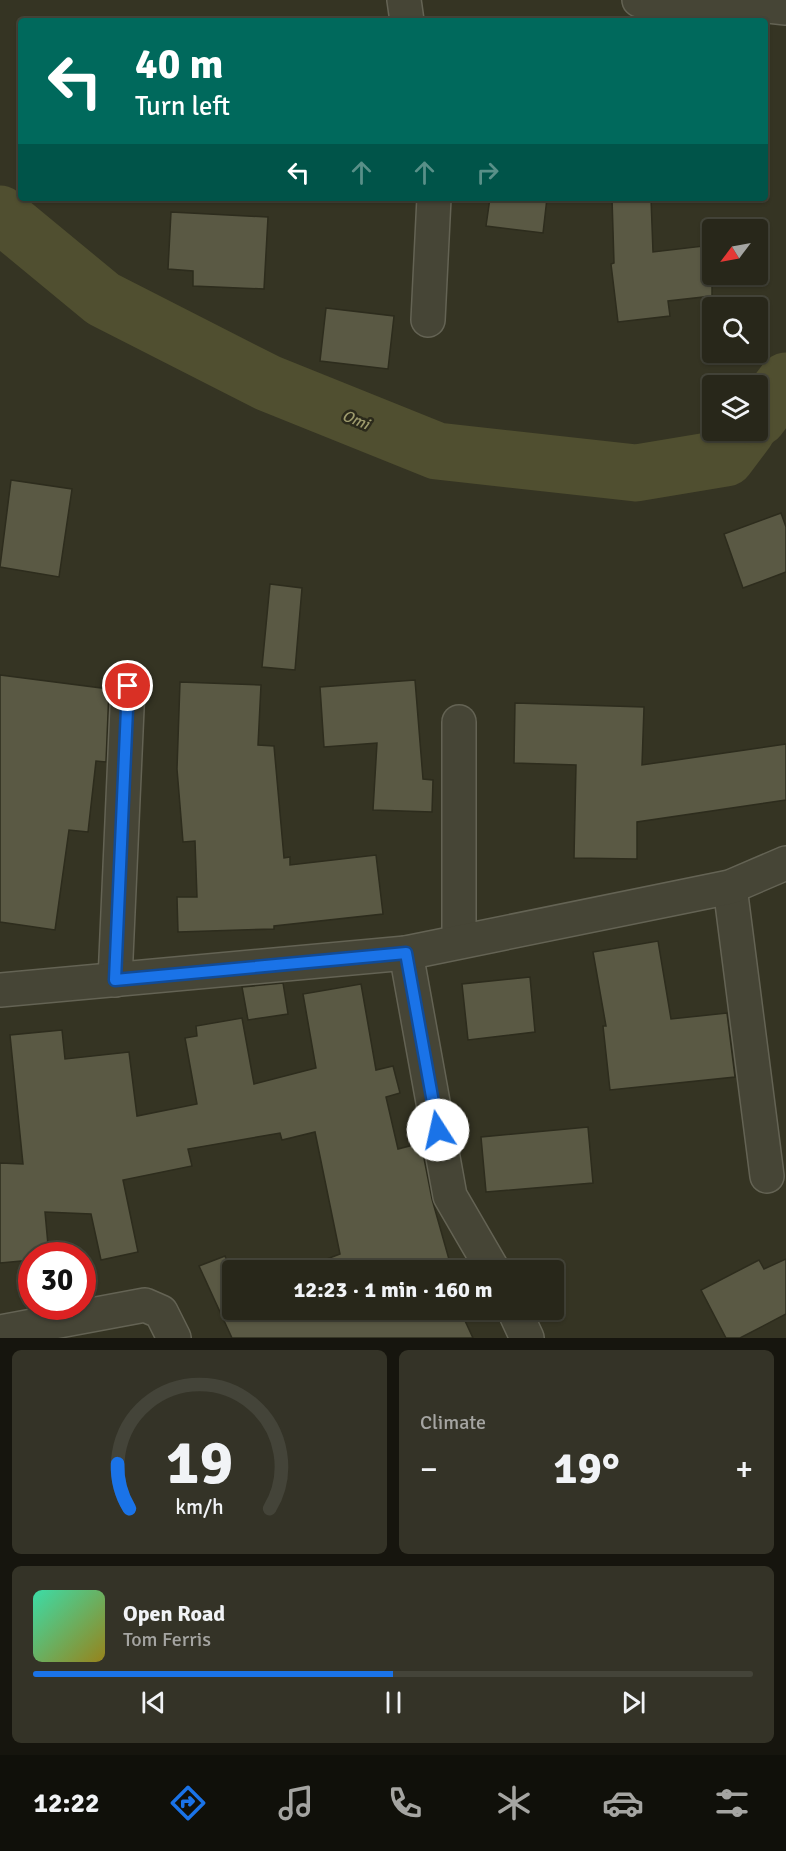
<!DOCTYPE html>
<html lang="en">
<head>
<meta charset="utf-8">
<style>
	:root { --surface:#28271a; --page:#343327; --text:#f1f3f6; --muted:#a5a5a2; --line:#444439; --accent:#1a73e8 }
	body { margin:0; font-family:Signika,sans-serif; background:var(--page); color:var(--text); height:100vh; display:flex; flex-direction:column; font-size:22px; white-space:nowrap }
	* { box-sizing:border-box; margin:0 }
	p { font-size:20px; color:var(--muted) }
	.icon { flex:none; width:33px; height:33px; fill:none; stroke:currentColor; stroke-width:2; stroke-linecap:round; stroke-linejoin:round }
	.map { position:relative; height:1338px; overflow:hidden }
	.sheet { display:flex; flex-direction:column; gap:12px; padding:12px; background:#16150e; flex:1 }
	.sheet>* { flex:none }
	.top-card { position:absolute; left:18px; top:18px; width:750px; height:183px; border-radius:6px; box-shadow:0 2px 4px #0004,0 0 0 2px var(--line); background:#00695c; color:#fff; overflow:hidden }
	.needle { width:39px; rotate:238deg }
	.controls { position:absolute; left:702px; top:219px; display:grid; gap:12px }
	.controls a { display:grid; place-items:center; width:66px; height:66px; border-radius:6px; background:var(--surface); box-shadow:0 2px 4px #0004,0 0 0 2px var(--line); font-size:30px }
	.speed { position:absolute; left:18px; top:1242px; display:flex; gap:12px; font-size:30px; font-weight:700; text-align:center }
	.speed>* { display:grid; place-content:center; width:78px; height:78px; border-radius:50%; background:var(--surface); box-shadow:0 2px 4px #0004,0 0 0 2px var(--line); line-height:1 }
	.speed .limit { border:9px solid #d22; background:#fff; color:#111 }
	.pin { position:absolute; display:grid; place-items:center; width:51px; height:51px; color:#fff; margin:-26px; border:3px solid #fff; border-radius:50%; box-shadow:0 2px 6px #0007 }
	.me { position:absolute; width:66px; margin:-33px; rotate:350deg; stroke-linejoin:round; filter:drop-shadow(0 0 4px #0008) }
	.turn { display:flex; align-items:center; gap:21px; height:126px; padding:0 18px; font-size:27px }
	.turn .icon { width:78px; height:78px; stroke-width:2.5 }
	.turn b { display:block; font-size:42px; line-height:51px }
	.lanes { display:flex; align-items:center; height:57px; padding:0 18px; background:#0003; justify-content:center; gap:30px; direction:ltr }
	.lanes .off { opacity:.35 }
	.big { font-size:45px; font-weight:700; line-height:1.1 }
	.sheet .card { flex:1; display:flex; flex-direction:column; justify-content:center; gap:9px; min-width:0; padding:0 21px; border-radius:9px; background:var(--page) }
	.sheet .dial { align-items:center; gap:0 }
	.dial svg { height:156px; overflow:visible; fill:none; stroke:var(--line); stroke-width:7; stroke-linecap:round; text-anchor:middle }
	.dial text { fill:var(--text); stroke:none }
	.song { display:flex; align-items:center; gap:18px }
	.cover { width:72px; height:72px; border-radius:9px; background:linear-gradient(135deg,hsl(160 70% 55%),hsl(50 70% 35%)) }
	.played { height:6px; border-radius:3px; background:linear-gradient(90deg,var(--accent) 50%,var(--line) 50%) }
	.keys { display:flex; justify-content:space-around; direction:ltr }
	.heat { display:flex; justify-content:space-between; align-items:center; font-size:33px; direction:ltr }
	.sheet .tiles { flex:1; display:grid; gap:12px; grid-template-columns:1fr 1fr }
	.card:last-child { grid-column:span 2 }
	.trip { position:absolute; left:222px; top:1260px; width:342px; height:60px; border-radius:6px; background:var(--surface); box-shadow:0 2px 4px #0004,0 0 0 2px var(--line); font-weight:700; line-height:60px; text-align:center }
	.menu { display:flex; height:96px; justify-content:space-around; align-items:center; background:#10100a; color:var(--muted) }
	.menu .icon { width:42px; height:42px }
	.menu .active { color:var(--accent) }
	.menu b { font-size:27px; color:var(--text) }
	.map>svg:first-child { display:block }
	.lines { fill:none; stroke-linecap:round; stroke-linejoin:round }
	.river { stroke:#504f30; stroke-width:57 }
	.building { fill:#5a5944; stroke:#2d2c1d; stroke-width:1.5 }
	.minor-casing { stroke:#646354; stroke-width:36 }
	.minor { stroke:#464536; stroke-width:33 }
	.route-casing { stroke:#114b97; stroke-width:15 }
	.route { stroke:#1a73e8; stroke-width:10 }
	.labels { text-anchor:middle; stroke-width:5; stroke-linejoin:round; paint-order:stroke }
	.water-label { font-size:16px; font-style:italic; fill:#9e9b6d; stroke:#2b2a1b }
</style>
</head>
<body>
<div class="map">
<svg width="786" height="1338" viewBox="0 0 786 1338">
	<rect width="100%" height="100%" fill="#353423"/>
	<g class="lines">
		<g class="river">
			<polyline points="0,214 103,299 268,383 437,451 636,473 726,458 747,430"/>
			<polyline points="758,418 786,381"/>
		</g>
	</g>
	<g class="building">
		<polygon points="490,198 547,198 543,233 486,226"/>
		<polygon points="612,198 651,198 653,252 712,245 712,296 668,301 670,316 618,322 611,264 614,263"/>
		<polygon points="171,212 268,217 264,289 193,286 193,271 168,269"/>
		<polygon points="326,308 394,316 388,369 320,361"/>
		<polygon points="11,480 72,489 59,577 0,567"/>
		<polygon points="781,513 786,527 786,572 743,588 724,534"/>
		<polygon points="270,584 302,588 295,670 262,667"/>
		<polygon points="0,675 109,689 106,762 96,761 88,832 69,830 55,930 0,922"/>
		<polygon points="415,680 423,779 433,780 432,812 373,810 377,743 324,747 320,687"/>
		<polygon points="180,682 261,685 258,745 274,746 284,858 290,857 290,865 376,855 383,914 274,926 274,929 178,932 177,897 197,897 195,841 183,842 177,769"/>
		<polygon points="515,703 644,707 642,765 786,744 786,800 637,822 637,859 574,858 576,765 514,763"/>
		<polygon points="658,941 671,1019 727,1013 735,1077 610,1090 603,1026 606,1026 593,952"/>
		<polygon points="530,977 535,1032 468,1040 462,984"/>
		<polygon points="283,983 288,1014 248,1020 242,987"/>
		<polygon points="361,984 376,1070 393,1066 400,1093 386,1097 398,1149 421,1143 432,1199 452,1270 298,1270 340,1254 315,1132 282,1140 280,1133 188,1149 192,1166 123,1180 138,1252 101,1260 91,1214 45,1212 49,1256 32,1256 32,1260 0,1263 0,1163 23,1164 10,1035 62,1030 65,1059 129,1052 137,1116 197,1104 185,1038 197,1036 196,1026 242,1018 254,1084 316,1068 303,994"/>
		<polygon points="588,1127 593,1183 486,1192 481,1137"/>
		<polygon points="225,1256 232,1274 232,1310 460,1310 473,1338 232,1338 199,1266"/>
		<polygon points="786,1259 786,1314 740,1338 726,1338 701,1290 759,1260 764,1269"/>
	</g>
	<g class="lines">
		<g class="minor-casing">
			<g id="minor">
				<polyline points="404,0 407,21"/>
				<polyline points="639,0 720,1 786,8"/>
				<polyline points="428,320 434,198"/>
				<polyline points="730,887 767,1176"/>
				<polyline points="459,941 459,722"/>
				<polyline points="406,953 450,1196 493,1270"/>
				<polyline points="115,980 128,686"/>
				<polyline points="0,990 406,953 730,887 786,863"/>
				<polyline points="514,1310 527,1338"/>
				<polyline points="0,1332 145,1305 161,1312 174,1338"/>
			</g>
		</g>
		<use href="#minor" class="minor"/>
	</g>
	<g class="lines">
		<g class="route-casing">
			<polyline id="route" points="128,686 115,980 406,953 438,1130"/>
		</g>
		<use href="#route" class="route"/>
	</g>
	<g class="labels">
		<g class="water-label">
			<text transform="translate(356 419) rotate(22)" y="6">Omi</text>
		</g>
	</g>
</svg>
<div class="controls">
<a><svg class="needle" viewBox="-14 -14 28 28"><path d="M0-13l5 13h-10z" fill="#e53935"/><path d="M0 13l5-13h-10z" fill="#a5a5a2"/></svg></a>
<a><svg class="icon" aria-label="search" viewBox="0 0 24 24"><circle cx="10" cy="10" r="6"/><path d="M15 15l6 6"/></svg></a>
<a><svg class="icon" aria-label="layers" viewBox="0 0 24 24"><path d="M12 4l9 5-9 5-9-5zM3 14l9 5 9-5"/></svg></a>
</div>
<div class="speed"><div class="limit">30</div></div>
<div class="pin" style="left:128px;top:686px;background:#d93025"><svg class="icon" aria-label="arrive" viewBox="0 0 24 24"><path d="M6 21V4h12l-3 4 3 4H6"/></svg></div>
<svg class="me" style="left:438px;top:1130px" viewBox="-20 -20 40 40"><circle r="19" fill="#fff"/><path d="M0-13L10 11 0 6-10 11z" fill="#1a73e8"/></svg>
<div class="trip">12:23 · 1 min · 160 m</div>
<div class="top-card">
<div class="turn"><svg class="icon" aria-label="left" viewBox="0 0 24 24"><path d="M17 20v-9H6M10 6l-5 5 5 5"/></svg><div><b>40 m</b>Turn left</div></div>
<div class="lanes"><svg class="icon" aria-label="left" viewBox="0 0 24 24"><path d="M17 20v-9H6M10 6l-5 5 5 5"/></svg><svg class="icon off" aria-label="ahead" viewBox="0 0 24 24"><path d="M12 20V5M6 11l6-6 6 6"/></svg><svg class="icon off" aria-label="ahead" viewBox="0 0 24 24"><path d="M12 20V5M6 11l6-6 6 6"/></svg><svg class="icon off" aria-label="right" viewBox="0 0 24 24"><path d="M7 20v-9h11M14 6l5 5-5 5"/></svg></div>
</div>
</div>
<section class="sheet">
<div class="tiles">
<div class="card dial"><svg viewBox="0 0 100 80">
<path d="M14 69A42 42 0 1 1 86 69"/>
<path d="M14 69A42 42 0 0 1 8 46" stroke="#1a73e8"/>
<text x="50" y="56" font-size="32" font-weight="700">19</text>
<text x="50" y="72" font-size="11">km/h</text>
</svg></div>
<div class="card"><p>Climate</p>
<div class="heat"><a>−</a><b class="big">19°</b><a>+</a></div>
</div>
<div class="card">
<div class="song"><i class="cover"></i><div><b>Open Road</b><p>Tom Ferris</p></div></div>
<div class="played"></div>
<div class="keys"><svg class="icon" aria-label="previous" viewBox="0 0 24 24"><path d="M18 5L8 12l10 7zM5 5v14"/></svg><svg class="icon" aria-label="pause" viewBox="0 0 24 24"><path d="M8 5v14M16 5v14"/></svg><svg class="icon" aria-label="next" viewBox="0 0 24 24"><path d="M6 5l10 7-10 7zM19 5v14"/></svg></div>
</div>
</div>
</section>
<nav class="menu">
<b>12:22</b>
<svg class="icon active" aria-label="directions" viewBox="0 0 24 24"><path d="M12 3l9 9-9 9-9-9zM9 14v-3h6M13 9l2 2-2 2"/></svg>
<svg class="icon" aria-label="music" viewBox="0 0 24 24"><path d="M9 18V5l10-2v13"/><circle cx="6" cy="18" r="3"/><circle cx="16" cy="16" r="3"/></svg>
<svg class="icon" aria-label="phone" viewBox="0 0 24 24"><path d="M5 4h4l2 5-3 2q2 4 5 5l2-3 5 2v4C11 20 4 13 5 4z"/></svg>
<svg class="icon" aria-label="climate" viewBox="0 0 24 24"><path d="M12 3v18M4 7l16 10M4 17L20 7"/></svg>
<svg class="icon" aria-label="car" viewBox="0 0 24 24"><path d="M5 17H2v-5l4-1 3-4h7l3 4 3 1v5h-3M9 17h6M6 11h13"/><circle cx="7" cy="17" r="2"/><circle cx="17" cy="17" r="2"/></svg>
<svg class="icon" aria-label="filters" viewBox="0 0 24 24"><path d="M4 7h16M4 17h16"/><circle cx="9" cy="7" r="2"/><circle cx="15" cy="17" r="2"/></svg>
</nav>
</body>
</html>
